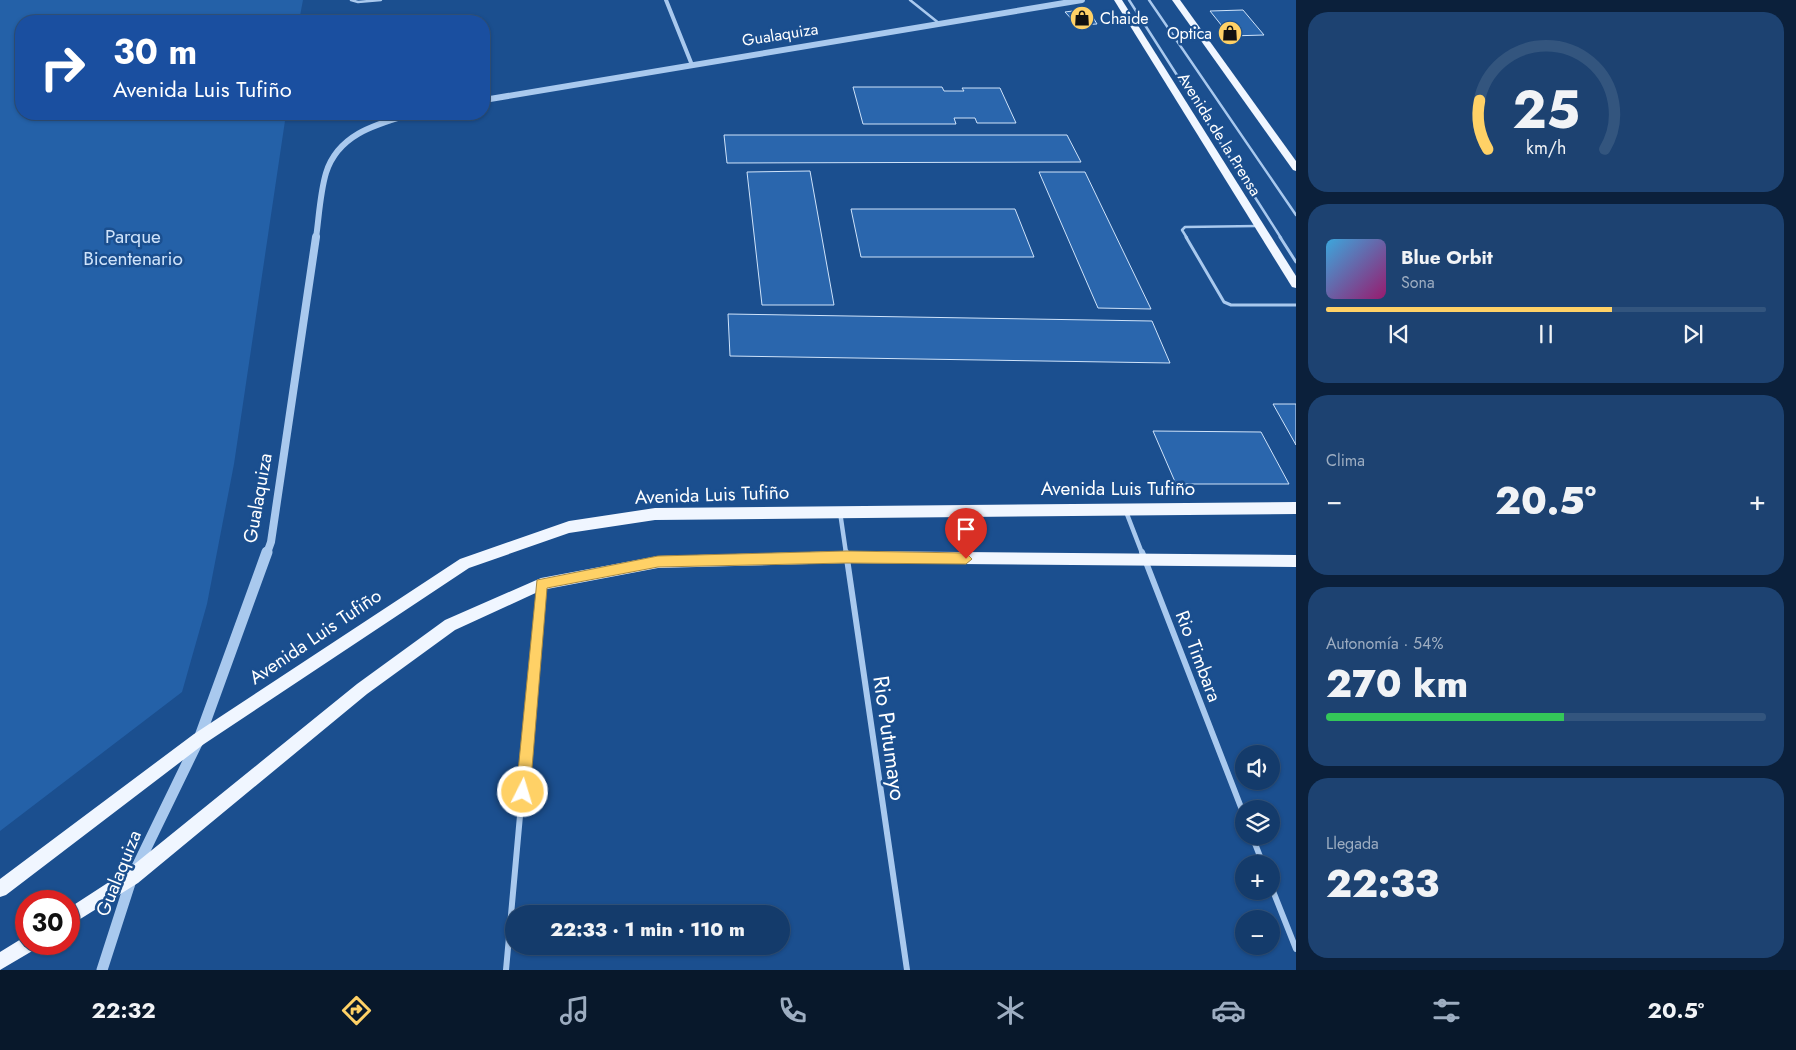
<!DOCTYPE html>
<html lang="es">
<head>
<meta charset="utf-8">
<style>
	:root { --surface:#143b6b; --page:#1d4271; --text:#f1f3f6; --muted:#9dadc1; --line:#33557e; --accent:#ffd166 }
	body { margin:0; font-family:Jost,sans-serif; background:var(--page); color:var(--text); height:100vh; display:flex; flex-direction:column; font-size:19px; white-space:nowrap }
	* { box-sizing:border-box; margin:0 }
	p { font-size:16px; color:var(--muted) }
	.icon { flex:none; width:28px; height:28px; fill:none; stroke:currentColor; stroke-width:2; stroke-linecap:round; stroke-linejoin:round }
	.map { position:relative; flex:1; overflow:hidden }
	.sheet { display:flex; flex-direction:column; gap:12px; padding:12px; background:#0b203b; width:500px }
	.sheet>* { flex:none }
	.banner { position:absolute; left:15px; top:15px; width:475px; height:105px; border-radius:20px; box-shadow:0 1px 4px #0004,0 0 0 1px var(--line); background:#1a4fa0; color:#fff; overflow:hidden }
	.fabs { position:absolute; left:1235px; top:745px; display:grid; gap:10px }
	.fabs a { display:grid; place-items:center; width:45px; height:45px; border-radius:50%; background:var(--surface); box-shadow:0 1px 4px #0004,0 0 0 1px var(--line); font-size:25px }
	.speed { position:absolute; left:15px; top:890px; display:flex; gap:10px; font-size:25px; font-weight:700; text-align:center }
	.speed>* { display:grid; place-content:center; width:65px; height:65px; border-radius:50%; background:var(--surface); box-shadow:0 1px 4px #0004,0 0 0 1px var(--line); line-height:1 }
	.speed .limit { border:8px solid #d22; background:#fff; color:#111 }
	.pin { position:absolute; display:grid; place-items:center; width:42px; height:42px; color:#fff; margin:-51px -21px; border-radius:50% 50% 50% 0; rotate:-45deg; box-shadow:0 0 5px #0007 }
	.pin .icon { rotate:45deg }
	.me { position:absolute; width:55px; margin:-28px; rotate:5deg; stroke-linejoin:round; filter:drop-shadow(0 0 4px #0008) }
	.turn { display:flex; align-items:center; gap:18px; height:105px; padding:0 15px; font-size:22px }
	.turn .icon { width:65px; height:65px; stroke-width:2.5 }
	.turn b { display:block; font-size:35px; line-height:42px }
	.big { font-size:38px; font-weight:800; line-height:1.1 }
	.sheet .card { flex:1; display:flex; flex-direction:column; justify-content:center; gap:8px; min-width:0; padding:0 18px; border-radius:20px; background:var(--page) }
	.sheet .dial { align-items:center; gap:0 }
	.dial svg { height:130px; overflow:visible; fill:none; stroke:var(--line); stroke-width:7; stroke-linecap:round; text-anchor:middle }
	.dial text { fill:var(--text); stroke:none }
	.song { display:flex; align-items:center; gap:15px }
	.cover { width:60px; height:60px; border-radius:8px; background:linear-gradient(135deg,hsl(200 70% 55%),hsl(320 70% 35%)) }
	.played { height:5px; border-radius:2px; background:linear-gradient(90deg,var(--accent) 65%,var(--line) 65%) }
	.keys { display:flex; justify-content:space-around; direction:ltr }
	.heat { display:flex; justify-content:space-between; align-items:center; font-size:28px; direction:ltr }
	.charge { height:8px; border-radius:4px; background:linear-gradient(90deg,#34c759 54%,var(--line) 0) }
	.trip { position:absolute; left:505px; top:905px; width:285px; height:50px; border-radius:25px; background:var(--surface); box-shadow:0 1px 4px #0004,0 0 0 1px var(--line); font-weight:800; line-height:50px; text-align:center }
	.tabs { display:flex; height:80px; justify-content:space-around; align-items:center; background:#08182b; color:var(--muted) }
	.tabs .icon { width:35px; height:35px }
	.tabs .selected { color:var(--accent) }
	.tabs b { font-size:22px; color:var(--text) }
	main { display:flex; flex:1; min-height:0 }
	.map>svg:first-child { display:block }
	.green { fill:#2461a8 }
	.building { fill:#2a66ad; stroke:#cfe3fa }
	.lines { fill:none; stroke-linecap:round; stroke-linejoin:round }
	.service-far1 { stroke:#a9c9ee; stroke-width:2.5 }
	.service { stroke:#a9c9ee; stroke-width:3 }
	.minor-far2 { stroke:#a9c9ee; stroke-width:4 }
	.minor-far1 { stroke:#a9c9ee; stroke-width:4.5 }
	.minor { stroke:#a9c9ee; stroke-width:6 }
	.tertiary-far2 { stroke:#a9c9ee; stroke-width:6 }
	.tertiary-far1 { stroke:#a9c9ee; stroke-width:8 }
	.tertiary { stroke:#a9c9ee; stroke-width:11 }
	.primary { fill:#f0f6ff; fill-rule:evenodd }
	.route { fill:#ffd166; stroke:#a68842 }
	.labels { text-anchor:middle; stroke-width:5; stroke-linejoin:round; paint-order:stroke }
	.far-poi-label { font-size:16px; fill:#fff; stroke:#1b4f8f; text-anchor:start }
	.far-street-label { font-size:16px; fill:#fff; stroke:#1b4f8f }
	.park-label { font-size:19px; fill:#cfe3fa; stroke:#1b4f8f }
	.street-label { font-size:19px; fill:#fff; stroke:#1b4f8f }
	.near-street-label { font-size:22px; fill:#fff; stroke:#1b4f8f }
</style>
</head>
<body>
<main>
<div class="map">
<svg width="1296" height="970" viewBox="0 0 1296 970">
	<rect width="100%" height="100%" fill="#1b4f8f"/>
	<polygon class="green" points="0,0 303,0 299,21 21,21 21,114 286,114 234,464 207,604 182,692 0,831"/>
	<g class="building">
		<polygon points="1088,9 1097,24 1077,25 1065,12"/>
		<polygon points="1243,10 1264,35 1230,36 1210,11"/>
		<polygon points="853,87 942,87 944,91 964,91 962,88 1000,88 1016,123 977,123 975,118 954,118 956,124 863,124"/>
		<polygon points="724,135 1067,135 1081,162 727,163"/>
		<polygon points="810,171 834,305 762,305 747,172"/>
		<polygon points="1039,172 1085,172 1151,309 1098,308"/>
		<polygon points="851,209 1015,209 1034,257 861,257"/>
		<polygon points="728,314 1152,321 1170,363 730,356"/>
		<polygon points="1273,404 1296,404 1296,445"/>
		<polygon points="1153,431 1261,432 1289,484 1176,484"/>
	</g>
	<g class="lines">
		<g class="service-far1">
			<polyline points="351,0 358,2 381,0"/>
			<polyline points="910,0 940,24"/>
			<polyline points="1129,0 1281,238"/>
			<polyline points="1149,0 1296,215"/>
			<polyline points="1187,238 1182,230 1185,227 1257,226"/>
		</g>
		<g class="service">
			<polyline points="1186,237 1224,302 1231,305 1296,305"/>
			<polyline points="1280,237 1296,262"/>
		</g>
		<polyline class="minor-far2" points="666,0 692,65"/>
		<g class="minor-far1">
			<polyline points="1125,509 1142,553"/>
			<polyline points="840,512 846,553"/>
		</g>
		<g class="minor">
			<polyline points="846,552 907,970"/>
			<polyline points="1142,552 1244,815"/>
			<polyline points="1252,836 1263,864"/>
			<polyline points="1271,886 1296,949"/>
			<polyline points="506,970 541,584"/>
		</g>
		<g class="tertiary-far2">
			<polyline points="484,100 1082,0"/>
			<path d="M316,238c3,-21 4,-45 10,-65 12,-39 51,-49 85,-59"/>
		</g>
		<polyline class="tertiary-far1" points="267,553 271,542 316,237"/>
		<polyline class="tertiary" points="102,970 132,877 199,739 267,552"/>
		<g class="primary">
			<polygon points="1114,0 1122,0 1296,276 1296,288 1292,287"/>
			<polygon points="1172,0 1180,0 1296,161 1296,171 1293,170"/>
			<polygon points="1296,502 1296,514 655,520 569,533 469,568 204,744 6,895 0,897 0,879 194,734 460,559 569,521 655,508"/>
			<polygon points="847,551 1296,555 1296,567 847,563 658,568 542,590 455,630 367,694 138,883 69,926 69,908 126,871 357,684 445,620 541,578 658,556"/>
			<polygon points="26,936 26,944 37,944 34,950 0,970 0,952"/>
		</g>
	</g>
	<polygon class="route" points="847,551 966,553 972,559 966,564 847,563 658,567 547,588 530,792 528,797 523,799 518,797 516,792 537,580 658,556"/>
	<defs>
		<g id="shop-disc" transform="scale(1.25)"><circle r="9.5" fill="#ffd166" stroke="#1b4f8f"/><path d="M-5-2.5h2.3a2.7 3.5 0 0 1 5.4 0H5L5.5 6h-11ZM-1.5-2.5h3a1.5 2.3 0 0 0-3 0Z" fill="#111"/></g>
	</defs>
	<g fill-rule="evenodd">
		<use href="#shop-disc" x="1082" y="18"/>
		<use href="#shop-disc" x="1230" y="33"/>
	</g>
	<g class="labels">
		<g class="far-poi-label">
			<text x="1100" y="24">Chaide</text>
			<text x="1212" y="39" text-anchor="end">Optica</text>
		</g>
		<g class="far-street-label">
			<text transform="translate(780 34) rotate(-9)" y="6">Gualaquiza</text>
			<text transform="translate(1220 134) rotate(58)" y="6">Avenida de la Prensa</text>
		</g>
		<g class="park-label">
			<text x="133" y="243">Parque<tspan x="133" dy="22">Bicentenario</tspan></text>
		</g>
		<g class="street-label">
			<text x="1118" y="495">Avenida Luis Tufiño</text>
			<text transform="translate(712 494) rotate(-2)" y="7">Avenida Luis Tufiño</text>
			<text transform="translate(257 498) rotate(-80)" y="7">Gualaquiza</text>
			<text transform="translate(315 636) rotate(-34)" y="7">Avenida Luis Tufiño</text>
			<text transform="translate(1199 656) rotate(69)" y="7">Rio Timbara</text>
			<text transform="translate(118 873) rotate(-68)" y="7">Gualaquiza</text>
		</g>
		<g class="near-street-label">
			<text transform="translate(890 738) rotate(82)" y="8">Rio Putumayo</text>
		</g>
	</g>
</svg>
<div class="fabs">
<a><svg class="icon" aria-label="sound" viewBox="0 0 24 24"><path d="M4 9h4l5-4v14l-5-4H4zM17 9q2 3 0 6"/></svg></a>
<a><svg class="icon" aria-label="layers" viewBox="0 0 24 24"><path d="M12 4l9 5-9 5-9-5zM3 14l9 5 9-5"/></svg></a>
<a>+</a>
<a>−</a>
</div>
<div class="speed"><div class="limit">30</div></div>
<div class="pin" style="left:966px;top:559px;background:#d93025"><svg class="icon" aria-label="arrive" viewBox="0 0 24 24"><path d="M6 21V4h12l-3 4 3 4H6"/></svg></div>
<svg class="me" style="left:523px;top:792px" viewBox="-20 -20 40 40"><circle r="17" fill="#ffd166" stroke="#fff" stroke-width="3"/><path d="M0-11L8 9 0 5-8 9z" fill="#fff"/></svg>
<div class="trip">22:33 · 1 min · 110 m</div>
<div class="banner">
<div class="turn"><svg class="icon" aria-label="right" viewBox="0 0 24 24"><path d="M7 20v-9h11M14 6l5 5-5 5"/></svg><div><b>30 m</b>Avenida Luis Tufiño</div></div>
</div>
</div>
<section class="sheet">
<div class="card dial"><svg viewBox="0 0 100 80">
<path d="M14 69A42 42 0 1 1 86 69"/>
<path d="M14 69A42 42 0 0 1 9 39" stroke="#ffd166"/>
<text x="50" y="56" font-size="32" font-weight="700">25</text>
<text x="50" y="72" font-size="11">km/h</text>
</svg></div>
<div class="card">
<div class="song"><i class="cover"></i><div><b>Blue Orbit</b><p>Sona</p></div></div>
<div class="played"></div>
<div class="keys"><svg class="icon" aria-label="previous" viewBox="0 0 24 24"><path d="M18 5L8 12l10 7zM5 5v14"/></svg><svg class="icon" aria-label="pause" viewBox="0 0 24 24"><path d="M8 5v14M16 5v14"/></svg><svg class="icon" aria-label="next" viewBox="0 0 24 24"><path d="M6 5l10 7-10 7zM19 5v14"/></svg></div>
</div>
<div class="card"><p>Clima</p>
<div class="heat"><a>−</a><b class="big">20.5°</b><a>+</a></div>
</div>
<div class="card"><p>Autonomía · 54%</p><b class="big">270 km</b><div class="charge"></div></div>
<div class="card"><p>Llegada</p><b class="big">22:33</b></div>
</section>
</main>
<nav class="tabs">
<b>22:32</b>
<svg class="icon selected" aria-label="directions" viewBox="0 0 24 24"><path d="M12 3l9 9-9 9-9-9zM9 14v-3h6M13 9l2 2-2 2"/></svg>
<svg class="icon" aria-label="music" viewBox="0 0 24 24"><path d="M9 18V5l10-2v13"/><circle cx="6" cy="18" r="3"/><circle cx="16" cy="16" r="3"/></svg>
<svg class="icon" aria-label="phone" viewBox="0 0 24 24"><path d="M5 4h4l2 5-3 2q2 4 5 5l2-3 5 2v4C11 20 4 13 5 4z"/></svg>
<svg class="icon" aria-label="climate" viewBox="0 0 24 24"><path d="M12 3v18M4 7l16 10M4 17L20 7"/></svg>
<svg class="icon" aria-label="car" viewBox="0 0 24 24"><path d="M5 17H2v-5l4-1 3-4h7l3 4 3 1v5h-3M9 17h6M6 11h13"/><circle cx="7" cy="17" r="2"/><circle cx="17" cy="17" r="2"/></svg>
<svg class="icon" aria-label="filters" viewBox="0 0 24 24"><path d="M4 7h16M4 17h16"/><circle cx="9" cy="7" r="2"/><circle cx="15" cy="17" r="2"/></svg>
<b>20.5°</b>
</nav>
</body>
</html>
